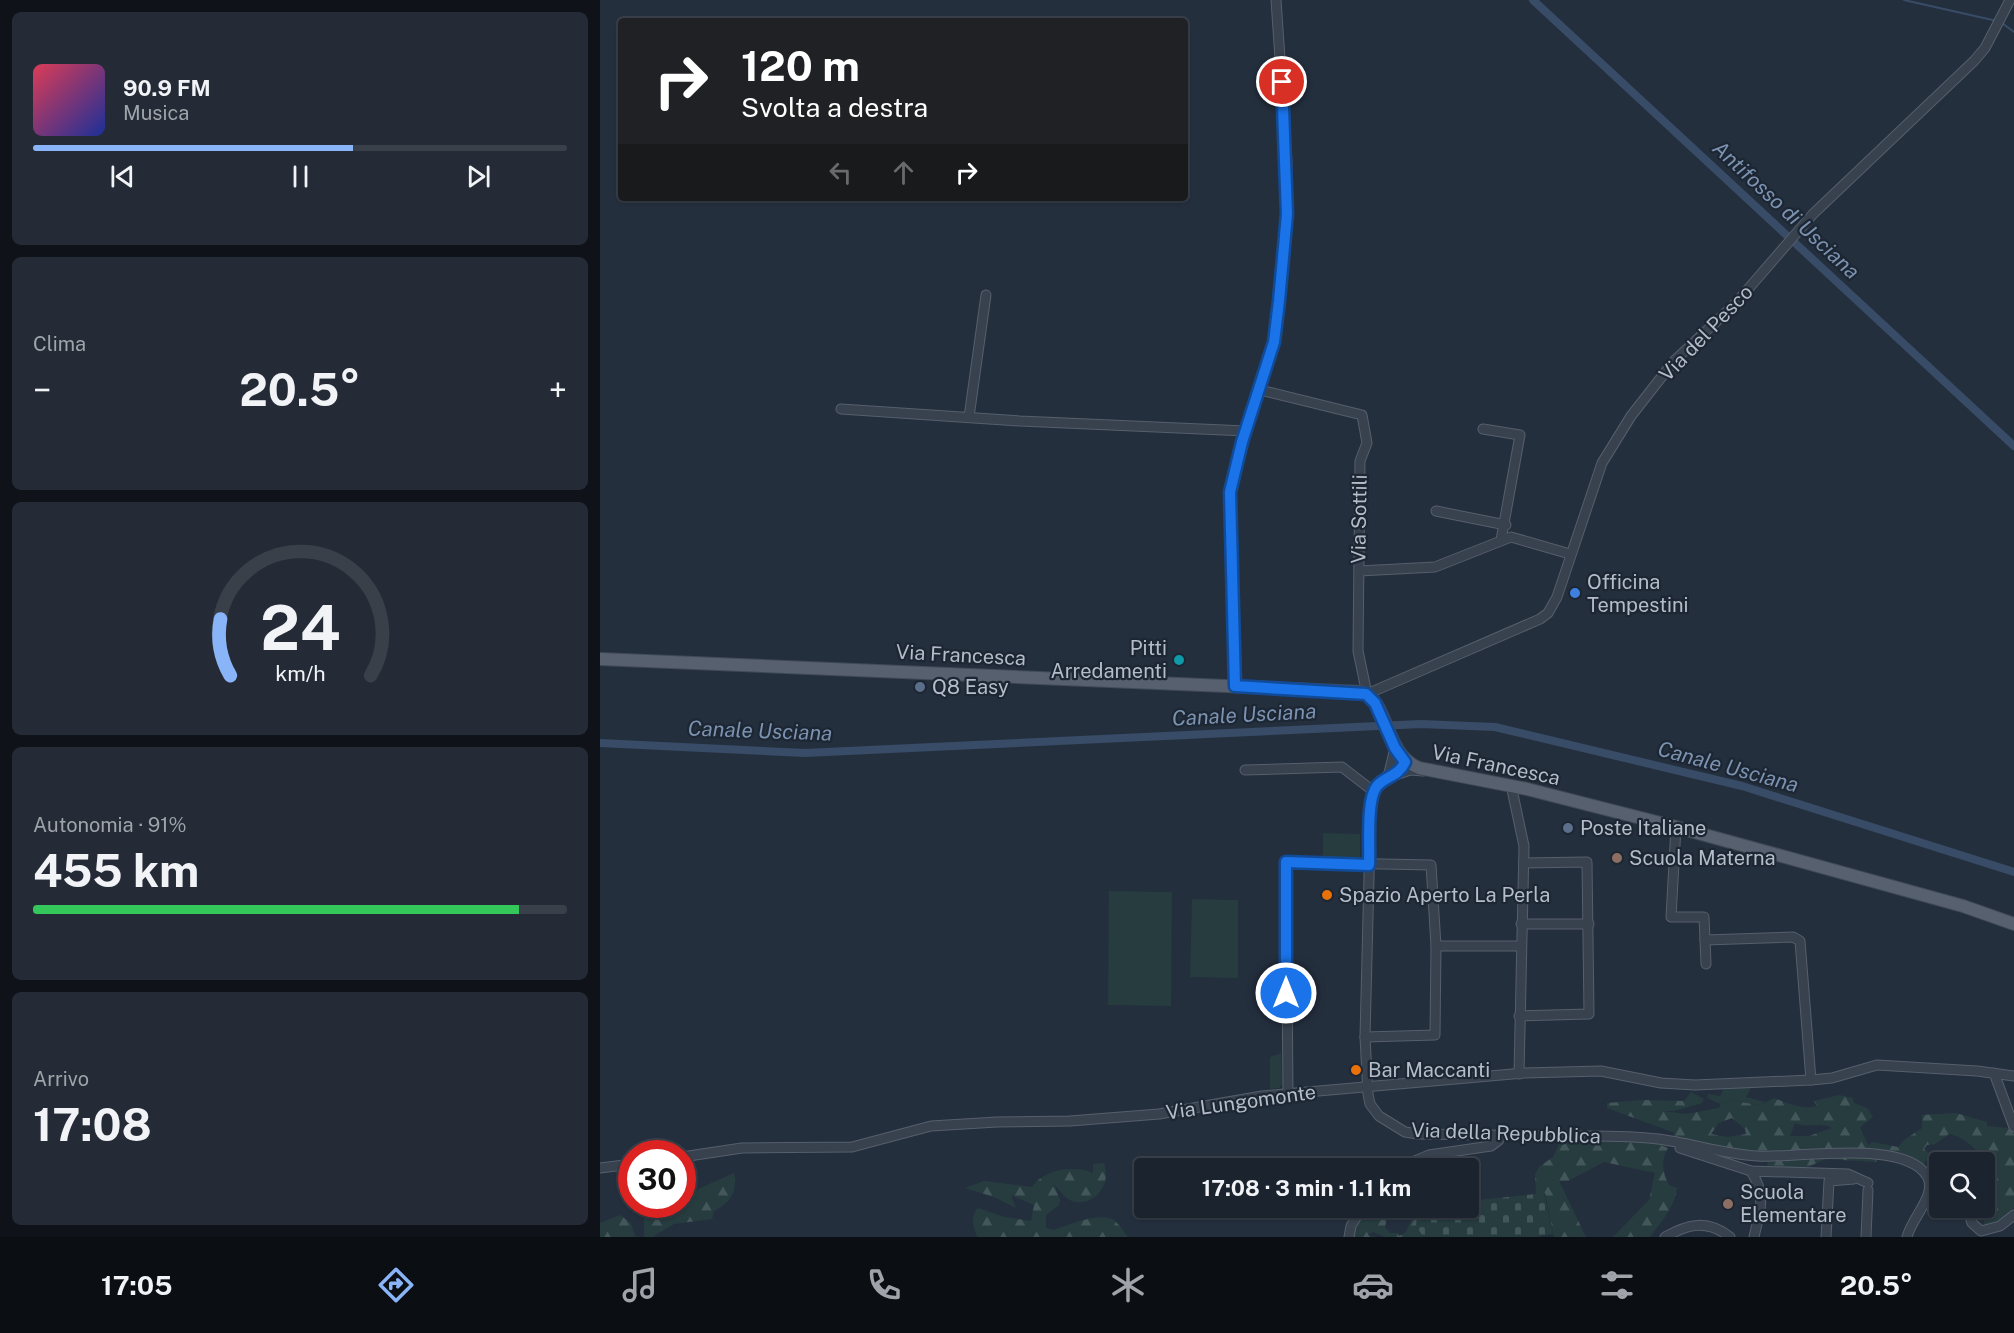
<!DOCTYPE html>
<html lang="it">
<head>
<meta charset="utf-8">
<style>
	:root { --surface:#1b232e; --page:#242b36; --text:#f1f3f6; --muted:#a0a4aa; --line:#39404a; --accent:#8ab4f8 }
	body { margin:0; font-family:"Public Sans",sans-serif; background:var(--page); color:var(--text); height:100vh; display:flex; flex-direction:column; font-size:22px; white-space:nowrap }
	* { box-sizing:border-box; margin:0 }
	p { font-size:20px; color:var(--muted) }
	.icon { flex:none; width:33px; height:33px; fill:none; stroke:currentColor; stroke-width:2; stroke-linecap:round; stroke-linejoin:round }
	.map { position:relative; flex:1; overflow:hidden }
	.details { display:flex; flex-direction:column; gap:12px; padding:12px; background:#0f1319; width:600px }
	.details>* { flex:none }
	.hud { position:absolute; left:18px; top:18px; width:570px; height:183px; border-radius:6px; box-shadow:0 2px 4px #0004,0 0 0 2px var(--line); background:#202124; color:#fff; overflow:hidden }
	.buttons { position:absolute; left:1329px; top:1152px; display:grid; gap:12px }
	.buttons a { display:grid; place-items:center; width:66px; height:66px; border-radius:6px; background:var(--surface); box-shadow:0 2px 4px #0004,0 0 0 2px var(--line); font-size:30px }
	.speed { position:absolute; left:18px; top:1140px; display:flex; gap:12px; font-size:30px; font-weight:700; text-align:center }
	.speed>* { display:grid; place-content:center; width:78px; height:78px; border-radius:50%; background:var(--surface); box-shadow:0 2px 4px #0004,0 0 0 2px var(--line); line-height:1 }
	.speed .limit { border:9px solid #d22; background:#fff; color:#111 }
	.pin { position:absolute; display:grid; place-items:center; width:51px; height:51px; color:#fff; margin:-26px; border:3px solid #fff; border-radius:50%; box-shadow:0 2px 6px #0007 }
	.me { position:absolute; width:66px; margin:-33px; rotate:0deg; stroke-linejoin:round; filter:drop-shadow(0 0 4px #0008) }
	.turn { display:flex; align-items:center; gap:21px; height:126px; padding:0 24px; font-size:27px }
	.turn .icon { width:78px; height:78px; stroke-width:2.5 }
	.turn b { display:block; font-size:42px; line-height:51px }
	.lanes { display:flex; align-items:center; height:57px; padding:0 24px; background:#0003; justify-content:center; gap:30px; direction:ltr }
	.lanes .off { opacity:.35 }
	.big { font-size:45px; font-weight:700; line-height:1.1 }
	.details .card { flex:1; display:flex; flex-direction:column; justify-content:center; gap:9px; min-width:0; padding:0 21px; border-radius:9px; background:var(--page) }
	.details .dial { align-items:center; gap:0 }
	.dial svg { height:156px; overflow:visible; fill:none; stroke:var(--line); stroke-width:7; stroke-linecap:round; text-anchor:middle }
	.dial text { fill:var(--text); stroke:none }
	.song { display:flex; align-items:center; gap:18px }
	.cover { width:72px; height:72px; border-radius:9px; background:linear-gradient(135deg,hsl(350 70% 55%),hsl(230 70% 35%)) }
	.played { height:6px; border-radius:3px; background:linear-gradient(90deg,var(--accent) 60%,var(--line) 60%) }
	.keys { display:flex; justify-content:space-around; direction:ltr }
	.heat { display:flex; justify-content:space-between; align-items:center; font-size:33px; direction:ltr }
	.charge { height:9px; border-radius:4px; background:linear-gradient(90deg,#34c759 91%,var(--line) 0) }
	.trip { position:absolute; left:534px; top:1158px; width:345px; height:60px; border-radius:6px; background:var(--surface); box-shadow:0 2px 4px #0004,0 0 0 2px var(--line); font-weight:700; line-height:60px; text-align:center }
	.dock { display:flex; height:96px; justify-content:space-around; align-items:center; background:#0b0e12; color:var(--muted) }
	.dock .icon { width:42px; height:42px }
	.dock .active { color:var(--accent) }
	.dock b { font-size:27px; color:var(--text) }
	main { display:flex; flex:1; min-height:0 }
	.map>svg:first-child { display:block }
	.green { fill:#263c3f }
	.forest { fill:url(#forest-firs); fill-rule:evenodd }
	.cemetery { fill:url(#cemetery-stones) }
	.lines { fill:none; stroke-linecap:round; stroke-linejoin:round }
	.stream { stroke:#394c67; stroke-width:2 }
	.canal { stroke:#394c67; stroke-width:8 }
	.minor-casing { stroke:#565f6c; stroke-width:11 }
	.major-casing { stroke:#414a57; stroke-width:14 }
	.minor { stroke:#38414e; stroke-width:9 }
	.major { stroke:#56606e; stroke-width:12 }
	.route-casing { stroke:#114b97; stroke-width:15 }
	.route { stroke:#1a73e8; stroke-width:10 }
	.shop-dot { fill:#3f7fe0; stroke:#1d2633; stroke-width:2 }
	.culture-dot { fill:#0f9aa8; stroke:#1d2633; stroke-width:2 }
	.service-dot { fill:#5c6f8a; stroke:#1d2633; stroke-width:2 }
	.education-dot { fill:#8d6e63; stroke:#1d2633; stroke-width:2 }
	.food-dot { fill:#e8710a; stroke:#1d2633; stroke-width:2 }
	.labels { text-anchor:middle; stroke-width:4.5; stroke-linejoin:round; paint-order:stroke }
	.street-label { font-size:20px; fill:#b4bcc9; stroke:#1d2633 }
	.poi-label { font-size:20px; fill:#b4bcc9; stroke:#1d2633; text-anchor:start }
	.water-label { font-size:21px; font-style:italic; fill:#7c92b1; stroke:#1d2633 }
</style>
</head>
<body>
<main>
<section class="details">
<div class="card">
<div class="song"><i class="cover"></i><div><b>90.9 FM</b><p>Musica</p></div></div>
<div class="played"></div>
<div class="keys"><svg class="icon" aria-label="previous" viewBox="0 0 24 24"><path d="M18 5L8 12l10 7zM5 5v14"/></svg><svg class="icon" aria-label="pause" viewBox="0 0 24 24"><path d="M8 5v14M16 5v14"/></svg><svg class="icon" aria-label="next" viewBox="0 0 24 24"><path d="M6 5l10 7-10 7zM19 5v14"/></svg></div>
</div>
<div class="card"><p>Clima</p>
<div class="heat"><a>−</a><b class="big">20.5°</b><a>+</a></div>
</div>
<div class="card dial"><svg viewBox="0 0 100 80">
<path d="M14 69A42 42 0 1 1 86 69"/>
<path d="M14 69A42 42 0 0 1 9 40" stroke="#8ab4f8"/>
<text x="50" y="56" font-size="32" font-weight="700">24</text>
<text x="50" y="72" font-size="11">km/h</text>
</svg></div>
<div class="card"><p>Autonomia · 91%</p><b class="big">455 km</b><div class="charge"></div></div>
<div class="card"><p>Arrivo</p><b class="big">17:08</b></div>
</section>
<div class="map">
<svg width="1414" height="1237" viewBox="0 0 1414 1237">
	<defs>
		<pattern id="forest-firs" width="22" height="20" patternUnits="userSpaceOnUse" patternTransform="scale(1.5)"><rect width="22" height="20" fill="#263c3f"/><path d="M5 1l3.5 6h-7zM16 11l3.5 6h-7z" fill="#435659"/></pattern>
		<pattern id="cemetery-stones" width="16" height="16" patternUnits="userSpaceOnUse" patternTransform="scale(1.5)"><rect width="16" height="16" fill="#263c3f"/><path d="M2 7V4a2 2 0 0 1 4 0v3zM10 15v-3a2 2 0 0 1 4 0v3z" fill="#435659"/></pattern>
	</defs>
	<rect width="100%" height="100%" fill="#242f3e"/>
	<g class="green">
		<polygon points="723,833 760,834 760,857 723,857"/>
		<polygon points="509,891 572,892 571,1006 508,1005"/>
		<polygon points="592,899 638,900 638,978 590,977"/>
		<polygon points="681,1053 682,1084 679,1088 670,1089 670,1057"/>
		<polygon points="1124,1088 1151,1088 1146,1097 1165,1102 1161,1105 1129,1100 1130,1105 1122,1100 1120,1104 1107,1098 1108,1094 1120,1096"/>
	</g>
	<g class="forest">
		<path d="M1091,1092l13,7 -2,4 -28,8h-11l23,3 33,-6 3,-8 7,4 -1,-4 32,5 14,-7c15,6 28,12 43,8l-3,-5 25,-6 14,3 1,5 13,5 6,9 -13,10 8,18 5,-3 25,5 6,-7 18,-12v-13l34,-2 31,9v4l21,2 6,6v73l-9,12 -20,8 -2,-12 -5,-1 -2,-6h8c4,-9 2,-13 1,-23 -1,-5 1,-9 2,-14 0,-15 -23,-35 -38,-37l-14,10 -8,1 -3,4 7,6 -9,11 -43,-13 -3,9 -50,-3 -23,10h-37l4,-14 -98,-18 3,-4 -68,-25v-5l35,-3 42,1zM1132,1118l13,11 1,5 -18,3 -17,-3 8,-11zM1195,1123c14,6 25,-2 37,5l-23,8h-19z"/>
		<path d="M961,1140l94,3 13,5c-7,12 -6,24 1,37l8,3c-2,19 -16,34 -27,49h-37l36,-37 6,-27 -51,-11 -36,19h-9l27,56h-32l-9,-44 -9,1 -1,-19 4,-8 14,-10z"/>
		<polygon points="857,1154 868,1160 856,1166 856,1168 807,1168 818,1163"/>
		<path d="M504,1163c7,19 -6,41 -28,39 -10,-1 -16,-12 -22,-18l6,16 -1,5 -13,10v13l7,2c14,-4 50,-21 63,-8 5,4 8,11 12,15h-151c-3,-11 -8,-18 1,-29l26,9 27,4 3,-16 -23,-10 5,13 -22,-11 -29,-9 19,-7 48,6c12,-18 42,-22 61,-14v-9z"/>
		<path d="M134,1173c4,19 -4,30 -20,38l-2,8 -38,5 -20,12 3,1h-13v-24l17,-8 21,-1 1,-8z"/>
		<path d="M767,1208h51c-3,7 0,23 5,29h-38l-12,-5 -5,3 7,2h-23zM809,1214l2,7 -5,11 -7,4 -1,-3h-8l-5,-6 2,-9h17z"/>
		<polygon points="20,1215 31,1223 35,1236 38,1237 0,1237 0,1223"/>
	</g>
	<polygon class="cemetery" points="944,1193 953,1234 935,1237 823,1237 816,1225 818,1208 868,1208 869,1196 878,1194 879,1200"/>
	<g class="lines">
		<g class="stream">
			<polyline points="1304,0 1397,21"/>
			<polyline points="1402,23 1414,32"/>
		</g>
		<g class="canal">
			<polyline points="933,0 1414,446"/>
			<polyline points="0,743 205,753 821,724 895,727 1142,786 1414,872"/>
		</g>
		<g class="minor-casing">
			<g id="minor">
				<polyline points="660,390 762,415 767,443 760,461 758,651 767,694 940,619 948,613 957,597 1002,463 1031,416 1074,361 1136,303 1213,214 1374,61 1385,48 1410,0"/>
				<polyline points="241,409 420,421 646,431"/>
				<polyline points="369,417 386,295"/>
				<polyline points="883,429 920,435 901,540"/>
				<polyline points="836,511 906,525"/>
				<polyline points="759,571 835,567 911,537 970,554"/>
				<polyline points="635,686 630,492 642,442 674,342 686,214 687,162 676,0"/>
				<path d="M795,748l-6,25 -18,24 -6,240 3,57 2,10 9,12 26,16 13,2c48,1 97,1 145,2 31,0 64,-1 95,3 33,4 65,15 99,17 37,3 147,-18 170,20 11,18 -15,41 -20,61"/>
				<polyline points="645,770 742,767 773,791"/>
				<polyline points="784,779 810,770 823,771"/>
				<polyline points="911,785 924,846 919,1074"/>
				<polyline points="1076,827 1071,917 1104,917 1106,964"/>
				<polyline points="921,924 989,924"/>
				<polyline points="1105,940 1193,937 1200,941 1211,1080"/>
				<polyline points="836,946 920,946"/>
				<polyline points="919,1016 989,1014 987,862 924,863"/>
				<polyline points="1394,1073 1414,1127"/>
				<polyline points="688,1093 686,862 831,865 836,946 835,1035 765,1037"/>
				<polyline points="1080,1148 1151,1171 1248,1174 1268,1183"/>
				<polyline points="82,1157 142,1148 252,1147 331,1126 397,1122 470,1121 559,1114 662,1096 924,1073 1001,1071 1061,1083 1095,1085 1211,1080 1232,1078 1277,1065 1377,1071 1414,1076"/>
				<polyline points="0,1168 32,1164"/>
				<polyline points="798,1168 829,1155 891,1146 899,1140 901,1135"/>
				<path d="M1151,1171c16,25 9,38 3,66"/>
				<polyline points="1331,1191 1335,1187 1340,1175"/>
				<polyline points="1367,1208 1372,1223 1381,1231 1400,1226 1414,1215"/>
				<polyline points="749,1237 751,1226 762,1208"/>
				<path d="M1065,1237c23,-13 42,-18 65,0"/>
				<polyline points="1226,1237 1229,1181 1254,1179"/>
				<polyline points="1266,1237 1268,1190"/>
			</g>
		</g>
		<g class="major-casing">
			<path id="major" d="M0,659l762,33c27,9 22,62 57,76l108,21 149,38 287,79 51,18"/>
		</g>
		<use href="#minor" class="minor"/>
		<use href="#major" class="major"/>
	</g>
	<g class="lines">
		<g class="route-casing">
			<path id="route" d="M682,82l5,132 -8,87 -5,41 -32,100 -12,50 5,194 131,8 9,9 20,45 10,14c-6,14 -19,14 -28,24 -11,13 -7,60 -8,79l-83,-3v131"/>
		</g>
		<use href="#route" class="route"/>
	</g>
	<circle class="shop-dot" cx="975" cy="593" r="6"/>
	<circle class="culture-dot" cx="579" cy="660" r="6"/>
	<g class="service-dot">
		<circle cx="320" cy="687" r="6"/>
		<circle cx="968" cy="828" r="6"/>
	</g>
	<g class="education-dot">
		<circle cx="1017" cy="858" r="6"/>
		<circle cx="1128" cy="1204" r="6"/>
	</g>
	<g class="food-dot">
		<circle cx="727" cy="895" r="6"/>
		<circle cx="756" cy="1070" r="6"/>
	</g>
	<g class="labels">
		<g class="street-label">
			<text transform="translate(1106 333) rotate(-46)" y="7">Via del Pesco</text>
			<text transform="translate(759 519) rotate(-89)" y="7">Via Sottili</text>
			<text transform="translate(361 655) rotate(3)" y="7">Via Francesca</text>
			<text transform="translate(896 765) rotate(12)" y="7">Via Francesca</text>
			<text transform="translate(641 1102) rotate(-8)" y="7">Via Lungomonte</text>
			<text transform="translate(906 1133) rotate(2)" y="7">Via della Repubblica</text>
		</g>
		<g class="poi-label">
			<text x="987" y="589">Officina<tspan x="987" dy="23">Tempestini</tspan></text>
			<text x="567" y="655" text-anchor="end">Pitti<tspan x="567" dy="23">Arredamenti</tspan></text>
			<text x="332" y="694">Q8 Easy</text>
			<text x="980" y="835">Poste Italiane</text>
			<text x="1029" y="865">Scuola Materna</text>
			<text x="739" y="902">Spazio Aperto La Perla</text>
			<text x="768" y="1077">Bar Maccanti</text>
			<text x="1140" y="1199">Scuola<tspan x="1140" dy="23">Elementare</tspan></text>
		</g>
		<g class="water-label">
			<text transform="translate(1186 210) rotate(43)" y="7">Antifosso di Usciana</text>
			<text transform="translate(644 715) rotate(-3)" y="7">Canale Usciana</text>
			<text transform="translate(160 731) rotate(2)" y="7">Canale Usciana</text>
			<text transform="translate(1128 767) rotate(15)" y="7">Canale Usciana</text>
		</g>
	</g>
</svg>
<div class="buttons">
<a><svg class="icon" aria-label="search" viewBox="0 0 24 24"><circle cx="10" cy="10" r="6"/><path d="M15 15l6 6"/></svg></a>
</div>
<div class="speed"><div class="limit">30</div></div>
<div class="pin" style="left:682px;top:82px;background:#d93025"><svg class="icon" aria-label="arrive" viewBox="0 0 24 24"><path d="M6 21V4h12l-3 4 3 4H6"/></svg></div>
<svg class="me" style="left:686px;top:993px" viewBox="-20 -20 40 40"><circle r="17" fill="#1a73e8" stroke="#fff" stroke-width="3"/><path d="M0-11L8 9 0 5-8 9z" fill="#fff"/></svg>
<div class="trip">17:08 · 3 min · 1.1 km</div>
<div class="hud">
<div class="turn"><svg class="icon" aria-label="right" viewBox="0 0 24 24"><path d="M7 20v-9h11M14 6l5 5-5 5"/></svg><div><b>120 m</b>Svolta a destra</div></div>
<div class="lanes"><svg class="icon off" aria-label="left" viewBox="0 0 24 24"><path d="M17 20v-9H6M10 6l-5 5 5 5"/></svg><svg class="icon off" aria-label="ahead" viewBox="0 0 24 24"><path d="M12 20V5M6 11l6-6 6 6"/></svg><svg class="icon" aria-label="right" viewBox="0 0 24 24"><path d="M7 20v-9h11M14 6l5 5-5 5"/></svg></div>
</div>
</div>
</main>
<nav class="dock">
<b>17:05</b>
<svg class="icon active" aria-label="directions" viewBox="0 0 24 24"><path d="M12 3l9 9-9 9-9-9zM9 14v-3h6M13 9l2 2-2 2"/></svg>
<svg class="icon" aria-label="music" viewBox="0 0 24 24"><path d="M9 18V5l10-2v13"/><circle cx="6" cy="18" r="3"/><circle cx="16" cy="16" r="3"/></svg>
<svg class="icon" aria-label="phone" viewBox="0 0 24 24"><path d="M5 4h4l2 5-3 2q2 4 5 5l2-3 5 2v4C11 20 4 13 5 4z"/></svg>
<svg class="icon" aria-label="climate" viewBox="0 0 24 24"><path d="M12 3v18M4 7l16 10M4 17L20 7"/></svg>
<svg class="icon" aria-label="car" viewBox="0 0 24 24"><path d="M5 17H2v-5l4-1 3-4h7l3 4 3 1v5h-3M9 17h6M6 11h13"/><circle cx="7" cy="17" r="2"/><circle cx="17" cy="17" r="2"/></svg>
<svg class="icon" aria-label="filters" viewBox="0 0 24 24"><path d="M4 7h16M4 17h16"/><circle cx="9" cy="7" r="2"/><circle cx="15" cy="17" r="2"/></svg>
<b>20.5°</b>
</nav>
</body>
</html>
